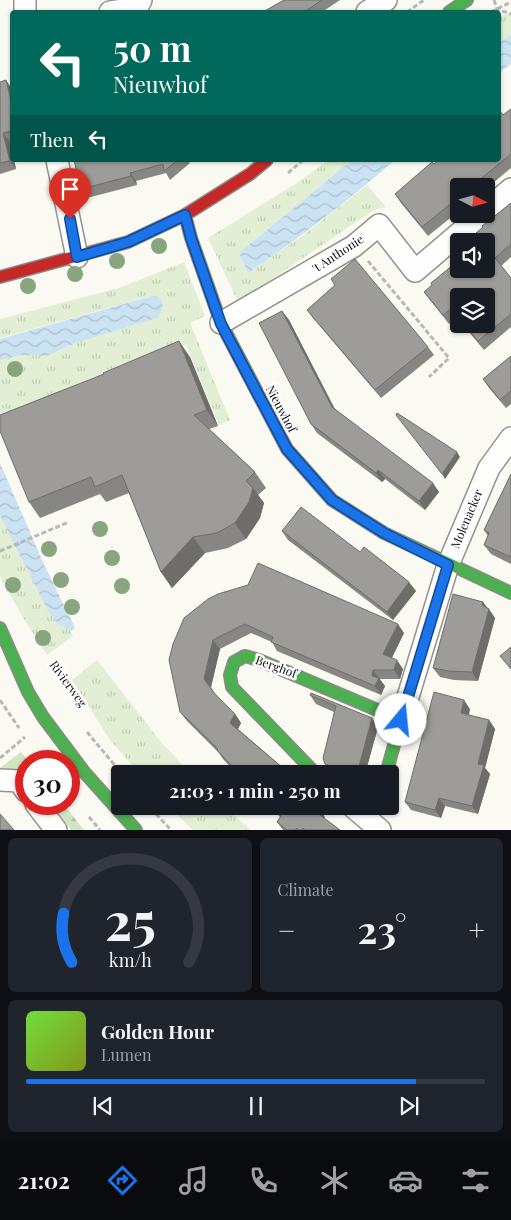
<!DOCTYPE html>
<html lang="en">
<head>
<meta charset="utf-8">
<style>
	:root { --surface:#171b24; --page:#20242c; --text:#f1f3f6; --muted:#9ea1a6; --line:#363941; --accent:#1a73e8 }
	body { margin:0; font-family:"Playfair Display",serif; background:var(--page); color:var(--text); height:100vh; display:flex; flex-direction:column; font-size:19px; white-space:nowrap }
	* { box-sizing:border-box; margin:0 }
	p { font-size:16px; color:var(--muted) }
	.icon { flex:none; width:28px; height:28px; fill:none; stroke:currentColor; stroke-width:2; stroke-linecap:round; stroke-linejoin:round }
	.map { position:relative; height:830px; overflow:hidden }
	.side { display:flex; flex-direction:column; gap:8px; padding:8px; background:#0d0f14; flex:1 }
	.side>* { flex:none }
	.hud { position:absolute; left:10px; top:10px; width:491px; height:152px; border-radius:5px; box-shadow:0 1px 4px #0004; background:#00695c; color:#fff; overflow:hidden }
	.needle { width:32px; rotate:96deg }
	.controls { position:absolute; left:450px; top:178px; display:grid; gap:10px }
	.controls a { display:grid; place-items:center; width:45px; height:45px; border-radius:5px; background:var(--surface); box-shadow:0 1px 4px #0004; font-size:25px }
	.speed { position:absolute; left:15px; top:750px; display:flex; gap:10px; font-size:25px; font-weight:700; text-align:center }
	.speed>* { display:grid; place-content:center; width:65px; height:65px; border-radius:50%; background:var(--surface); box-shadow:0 1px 4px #0004; line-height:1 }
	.speed .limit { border:8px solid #d22; background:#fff; color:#111 }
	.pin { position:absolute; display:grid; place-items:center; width:42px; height:42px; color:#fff; margin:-51px -21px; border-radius:50% 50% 50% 0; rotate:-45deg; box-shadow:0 0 5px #0007 }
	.pin .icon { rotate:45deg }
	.me { position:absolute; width:55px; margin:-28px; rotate:17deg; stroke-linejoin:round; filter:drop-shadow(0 0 4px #0008) }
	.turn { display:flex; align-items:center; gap:18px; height:105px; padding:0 20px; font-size:22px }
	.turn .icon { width:65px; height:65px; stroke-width:2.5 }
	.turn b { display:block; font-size:35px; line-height:42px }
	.then { display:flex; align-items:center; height:48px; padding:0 20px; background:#0003; gap:10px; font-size:19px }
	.big { font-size:38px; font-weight:700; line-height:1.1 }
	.side .tile { flex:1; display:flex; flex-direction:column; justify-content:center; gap:8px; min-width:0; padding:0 18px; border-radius:8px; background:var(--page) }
	.side .dial { align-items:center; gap:0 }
	.dial svg { height:130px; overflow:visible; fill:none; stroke:var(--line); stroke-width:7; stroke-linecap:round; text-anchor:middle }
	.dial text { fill:var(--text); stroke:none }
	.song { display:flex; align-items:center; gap:15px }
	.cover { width:60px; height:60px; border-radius:8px; background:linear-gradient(135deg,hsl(100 70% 55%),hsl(70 70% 35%)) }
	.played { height:5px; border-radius:2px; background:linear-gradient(90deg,var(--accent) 85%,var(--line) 85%) }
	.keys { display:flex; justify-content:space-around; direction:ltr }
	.heat { display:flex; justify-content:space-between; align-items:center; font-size:28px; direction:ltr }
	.side .tiles { flex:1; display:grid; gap:8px; grid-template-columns:1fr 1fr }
	.tile:last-child { grid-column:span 2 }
	.trip { position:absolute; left:111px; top:765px; width:288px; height:50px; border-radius:5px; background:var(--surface); box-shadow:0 1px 4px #0004; font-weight:700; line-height:50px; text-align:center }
	.tabs { display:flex; height:80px; justify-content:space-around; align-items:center; background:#090b0e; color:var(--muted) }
	.tabs .icon { width:35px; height:35px }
	.tabs .selected { color:var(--accent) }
	.tabs b { font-size:22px; color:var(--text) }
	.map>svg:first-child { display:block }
	.grass { fill:url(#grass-tufts) }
	.forest { fill:url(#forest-firs) }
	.water { fill:url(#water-waves) }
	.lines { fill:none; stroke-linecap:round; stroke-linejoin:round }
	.street-casing { stroke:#949390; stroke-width:24 }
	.fast-casing { stroke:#8a8a87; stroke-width:14 }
	.jam-casing { stroke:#8a8a87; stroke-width:14 }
	.path { stroke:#b8b8b6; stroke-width:3; stroke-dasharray:5 2.5; stroke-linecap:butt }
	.street { stroke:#fefefd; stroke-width:21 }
	.fast { stroke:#4caf50; stroke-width:11 }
	.jam { stroke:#c62828; stroke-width:11 }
	.tree { fill:#88a580 }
	.wall { fill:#878683 }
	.shaded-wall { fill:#6e6d6a }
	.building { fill:#9d9c98; stroke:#6e6d6a }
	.route-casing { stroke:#114b97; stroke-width:12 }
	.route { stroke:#1a73e8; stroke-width:9 }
	.labels { text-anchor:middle; stroke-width:5; stroke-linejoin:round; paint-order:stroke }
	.street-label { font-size:12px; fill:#0d0d0d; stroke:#fff }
</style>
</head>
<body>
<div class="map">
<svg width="511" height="830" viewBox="0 0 511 830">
	<defs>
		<pattern id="grass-tufts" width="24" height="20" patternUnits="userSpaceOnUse" patternTransform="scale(1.25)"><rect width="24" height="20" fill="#e2efd4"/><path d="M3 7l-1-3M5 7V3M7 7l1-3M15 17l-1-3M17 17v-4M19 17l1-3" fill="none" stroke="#c1ccb5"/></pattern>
		<pattern id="forest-firs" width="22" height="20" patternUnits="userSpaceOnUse" patternTransform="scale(1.25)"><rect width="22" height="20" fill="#d2e5c2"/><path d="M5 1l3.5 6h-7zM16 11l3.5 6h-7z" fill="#b3c3a6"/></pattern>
		<pattern id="water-waves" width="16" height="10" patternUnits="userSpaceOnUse" patternTransform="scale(1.25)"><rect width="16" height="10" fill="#cbe2f2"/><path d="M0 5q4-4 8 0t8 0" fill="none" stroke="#adc1ce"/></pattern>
	</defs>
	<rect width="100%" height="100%" fill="#faf9f2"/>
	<g class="grass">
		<polygon points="511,12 511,34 499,43 499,18"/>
		<polygon points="329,160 352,160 239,253 248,273 305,234 367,185 386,207 374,210 238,302 208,238 297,183"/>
		<polygon points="184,262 205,316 190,323 230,420 219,425 186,345 131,368 128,362 78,384 82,395 0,428 0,360 21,354 47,356 78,342 151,296 0,338 0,319 119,288"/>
		<polygon points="0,516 47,609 58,623 70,630 73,636 47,655 22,616 0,576"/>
		<polygon points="97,660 161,742 191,774 140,774 110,740 72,680"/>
		<polygon points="168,806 223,806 251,830 193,830"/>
	</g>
	<g class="forest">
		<polygon points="21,752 28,761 26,761 26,775 0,770 0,768"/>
		<polygon points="50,804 63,804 84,830 71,830"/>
	</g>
	<g class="water">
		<polygon points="511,34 511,64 499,73 499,43"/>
		<path d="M352,160h43c-47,41 -96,78 -147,113l-9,-20z"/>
		<path d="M152,296l7,1c6,9 4,14 -2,21l-79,24 -31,14 -26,-1 -21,5v-21z"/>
		<polygon points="0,463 43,562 75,628 72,631 58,624 47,609 0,516"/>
	</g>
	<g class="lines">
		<g class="street-casing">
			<g id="street">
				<polyline points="25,0 25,12"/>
				<polyline points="110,12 137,8 141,0"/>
				<polyline points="367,12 386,0"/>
				<polyline points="57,160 77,257"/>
				<polyline points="486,210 511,189"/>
				<polyline points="221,323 354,246 379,225 415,271 482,214"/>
				<polyline points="401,720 448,565 489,468 511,438"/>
				<polyline points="0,780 19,781 26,791"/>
				<polyline points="36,804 56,830"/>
				<polyline points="352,806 380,830"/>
			</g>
		</g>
		<g class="fast-casing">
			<g id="fast">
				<polyline points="449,12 467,0"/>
				<polyline points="185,215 191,238 221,323 287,449 332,500 384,533 511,593"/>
				<polyline points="0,628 28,692 43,717 85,773 136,830"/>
				<polyline points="316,774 232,687 230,675 234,662 245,656 259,660 401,720 386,774"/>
			</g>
		</g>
		<g class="jam-casing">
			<polyline id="jam" points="0,277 128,242 185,215 250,174 267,160"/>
		</g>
		<g class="path">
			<polyline points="494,0 497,9 511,14"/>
			<polyline points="407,12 424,0"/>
			<polyline points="491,12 511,2"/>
			<polyline points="288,173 303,160"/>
			<polyline points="368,261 449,358 429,377"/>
			<polyline points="0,551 69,522"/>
			<polyline points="0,700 19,728"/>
			<polyline points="87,732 122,774"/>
			<polyline points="0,758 25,737"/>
			<polyline points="156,814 171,830"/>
			<polyline points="89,817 100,830"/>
		</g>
		<use href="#street" class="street"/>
		<use href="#fast" class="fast"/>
		<use href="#jam" class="jam"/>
	</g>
	<g class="tree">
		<circle cx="159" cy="246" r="8"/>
		<circle cx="117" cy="261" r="8"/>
		<circle cx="75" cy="274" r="8"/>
		<circle cx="28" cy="286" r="8"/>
		<circle cx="15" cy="369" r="8"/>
		<circle cx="100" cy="529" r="8"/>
		<circle cx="49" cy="549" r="8"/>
		<circle cx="112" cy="558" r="8"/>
		<circle cx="61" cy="580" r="8"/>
		<circle cx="13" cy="585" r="8"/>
		<circle cx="122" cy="586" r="8"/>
		<circle cx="72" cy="607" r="8"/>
		<circle cx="43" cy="638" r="8"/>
	</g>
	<g class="wall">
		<polygon points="284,0 340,0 322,12 263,12"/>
		<polygon points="0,82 12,89 12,141 10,142 12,160 14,160 16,169 0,174"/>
		<polygon points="511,109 511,168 486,189 486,186 459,186 459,211 428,236 401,203 395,194 503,115"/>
		<polygon points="74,160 188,160 190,163 170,180 166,173 136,181 137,185 87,198 81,189"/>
		<polygon points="511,203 511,257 501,266 511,278 511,327 484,350 462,324 486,324 459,296 459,320 457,317 449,324 430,300 424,292 486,241 479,241 474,235"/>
		<polygon points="331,279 428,347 434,355 381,398 313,318 307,310 335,285"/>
		<polygon points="282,311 289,320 335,409 439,492 425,510 385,479 382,482 317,433 311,424"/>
		<polygon points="511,356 511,404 506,408 489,388 483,379"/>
		<polygon points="190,357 218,426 209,429 255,472 266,488 258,495 264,503 260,518 246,539 228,548 205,553 172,588 161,572 129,493 106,502 100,494 40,518 29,502"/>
		<polygon points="511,474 511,564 491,554 484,545 488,536 484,530"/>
		<polygon points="282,531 360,552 416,591 393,620 288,540"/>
		<polygon points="483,602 495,618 478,681 454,680 440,677 433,668"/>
		<polygon points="184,618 404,633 392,658 403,669 400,679 379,679 385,686 381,695 277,651 272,642 251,633 220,649 211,687 215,694 235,714 241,723 238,729 290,774 237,774 223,759 219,753 187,721 180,712"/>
		<polygon points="311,693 378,727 365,774 334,774 331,773 325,764 334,712 316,704 310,695"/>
		<polygon points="470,709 469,715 489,720 495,729 485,768 490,774 478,814 445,806 441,818 411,810 405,802"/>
		<polygon points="270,806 325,806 327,809 323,814 325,818 324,819 340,830 283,830 277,822 280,817"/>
	</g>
	<g class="shaded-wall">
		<polygon points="6,80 12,89 12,104"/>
		<polygon points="3,133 10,142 12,154 12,160 14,160 16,169 10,161"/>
		<polygon points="130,173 136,181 137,185 131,176"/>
		<polygon points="282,311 289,320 338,416 332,407"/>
		<polygon points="179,341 190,357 218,426 207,410"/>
		<polygon points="457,452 460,457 445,479 442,474"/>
		<polygon points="378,470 385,479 382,482 376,473"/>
		<polygon points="433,483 439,492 425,510 419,501"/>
		<polygon points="253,488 264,503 260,518 246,539 235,523"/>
		<polygon points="193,537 205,553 172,588 161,572"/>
		<polygon points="409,582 416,591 393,620 387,612"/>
		<polygon points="483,602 488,610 489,609 495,618 478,681 472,672"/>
		<polygon points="398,624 404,633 389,663 383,654"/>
		<polygon points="213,640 220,649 211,687 204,679"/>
		<polygon points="397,660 403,669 400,679 394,670"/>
		<polygon points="373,670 385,686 381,695 375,686 372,676"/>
		<polygon points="464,700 470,709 467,721 461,713"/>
		<polygon points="235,714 241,723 236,732 230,723"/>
		<polygon points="372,718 378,727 365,774 357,774"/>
		<polygon points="489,720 495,729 485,768 490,774 478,814 472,806 478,764"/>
		<polygon points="439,798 445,806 441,818 435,810"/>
		<polygon points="316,806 325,806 327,809 323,814 325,818 322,821 316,812"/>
	</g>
	<g class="building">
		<polygon points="284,0 322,0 304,12 263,12"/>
		<polygon points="6,80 12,104 12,131 3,133 10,161 0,163 0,82"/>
		<polygon points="511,109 511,154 472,186 459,186 459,197 422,227 395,194 432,162 434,164 439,160 499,160 499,110 503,115"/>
		<polygon points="74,160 178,160 164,171 163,164 130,173 131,176 81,189"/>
		<polygon points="511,203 511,244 495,258 511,278 511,314 478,341 464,324 486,324 486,296 459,296 459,318 451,309 443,315 424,292 432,285 431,283 459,260 459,269 486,269 486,241 480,241 474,235 483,227 482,226"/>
		<polygon points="355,259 428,347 375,390 307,310 335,285 331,279"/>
		<polygon points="282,311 332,407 433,483 419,501 378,470 376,473 311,424 259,323"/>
		<polygon points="179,341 207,410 194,415 255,472 246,481 253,488 249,502 235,523 217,533 193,537 161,572 122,475 95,487 91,477 29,502 0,431 0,415 104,374 103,373"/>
		<polygon points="511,356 511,391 500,400 483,379"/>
		<polygon points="397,413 457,452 442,474 396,415"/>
		<polygon points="511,474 511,557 484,545 489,533 484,530"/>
		<polygon points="301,507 360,552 364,547 409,582 387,612 282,531"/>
		<polygon points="258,563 398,624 383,654 397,660 394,670 373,670 372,676 379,678 375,686 271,642 273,637 245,624 213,640 204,679 215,694 235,714 230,723 290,774 242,774 234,766 233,767 217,750 218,749 180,712 169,660 173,644 184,618 208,599 218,594 248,585"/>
		<polygon points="453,594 483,602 482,605 489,609 472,672 448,671 433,668"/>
		<polygon points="511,647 511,669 500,656"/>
		<polygon points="434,692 464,700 461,713 489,720 478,764 484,765 472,806 439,798 435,810 405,802"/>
		<polygon points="311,693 372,718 357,774 347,774 325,764 323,758 336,706 310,695"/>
		<polygon points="272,806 316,806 319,809 316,812 340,830 305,830 303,828 301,830 298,830 297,828 295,830 287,830 277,822 281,816"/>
		<polygon points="0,814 14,830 0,830"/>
	</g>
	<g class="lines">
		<g class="route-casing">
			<polyline id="route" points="70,219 77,257 128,242 185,215 191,238 221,324 287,449 332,500 384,533 448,565 401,720"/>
		</g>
		<use href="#route" class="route"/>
	</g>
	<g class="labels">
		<g class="street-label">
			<text transform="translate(338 254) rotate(-33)" y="4">'t Anthonie</text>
			<text transform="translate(281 409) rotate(62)" y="4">Nieuwhof</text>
			<text transform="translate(467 519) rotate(-67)" y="4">Molenacker</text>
			<text transform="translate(276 667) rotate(20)" y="4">Berghof</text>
			<text transform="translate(68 684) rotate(54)" y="4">Rivierweg</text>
		</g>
	</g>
</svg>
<div class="controls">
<a><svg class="needle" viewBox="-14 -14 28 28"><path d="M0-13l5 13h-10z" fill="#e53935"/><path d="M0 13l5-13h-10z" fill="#9ea1a6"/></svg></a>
<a><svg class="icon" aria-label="sound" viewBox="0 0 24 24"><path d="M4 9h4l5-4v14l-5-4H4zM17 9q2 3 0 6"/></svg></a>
<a><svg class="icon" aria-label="layers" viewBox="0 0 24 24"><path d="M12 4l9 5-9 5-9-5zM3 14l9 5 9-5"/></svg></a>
</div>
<div class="speed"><div class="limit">30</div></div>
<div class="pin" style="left:70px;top:219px;background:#d93025"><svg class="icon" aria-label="arrive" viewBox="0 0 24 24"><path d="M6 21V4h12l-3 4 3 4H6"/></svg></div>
<svg class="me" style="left:401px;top:720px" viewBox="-20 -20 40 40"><circle r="19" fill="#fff"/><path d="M0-13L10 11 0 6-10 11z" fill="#1a73e8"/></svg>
<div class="trip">21:03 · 1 min · 250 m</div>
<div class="hud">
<div class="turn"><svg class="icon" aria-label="left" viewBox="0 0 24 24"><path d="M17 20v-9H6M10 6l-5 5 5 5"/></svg><div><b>50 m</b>Nieuwhof</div></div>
<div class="then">Then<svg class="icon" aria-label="left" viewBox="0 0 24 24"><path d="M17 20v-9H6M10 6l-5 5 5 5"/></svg></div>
</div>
</div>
<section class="side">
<div class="tiles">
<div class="tile dial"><svg viewBox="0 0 100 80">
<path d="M14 69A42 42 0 1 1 86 69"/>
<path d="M14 69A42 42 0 0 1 9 39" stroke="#1a73e8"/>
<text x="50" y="56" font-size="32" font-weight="700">25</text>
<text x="50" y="72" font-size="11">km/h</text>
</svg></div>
<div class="tile"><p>Climate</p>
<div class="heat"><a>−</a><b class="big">23°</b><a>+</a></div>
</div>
<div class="tile">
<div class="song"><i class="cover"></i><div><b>Golden Hour</b><p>Lumen</p></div></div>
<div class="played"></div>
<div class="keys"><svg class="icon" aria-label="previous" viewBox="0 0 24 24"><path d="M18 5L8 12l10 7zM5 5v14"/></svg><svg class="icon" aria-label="pause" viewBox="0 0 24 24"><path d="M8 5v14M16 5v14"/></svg><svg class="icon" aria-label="next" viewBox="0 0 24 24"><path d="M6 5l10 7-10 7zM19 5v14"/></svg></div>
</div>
</div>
</section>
<nav class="tabs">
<b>21:02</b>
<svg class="icon selected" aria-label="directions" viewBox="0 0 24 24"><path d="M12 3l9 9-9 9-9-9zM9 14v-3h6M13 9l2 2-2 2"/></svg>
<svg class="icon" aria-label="music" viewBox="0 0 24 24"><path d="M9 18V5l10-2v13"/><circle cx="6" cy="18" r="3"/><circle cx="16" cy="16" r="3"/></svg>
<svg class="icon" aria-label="phone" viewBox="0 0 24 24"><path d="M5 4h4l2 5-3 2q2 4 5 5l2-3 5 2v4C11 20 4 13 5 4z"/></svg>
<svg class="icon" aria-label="climate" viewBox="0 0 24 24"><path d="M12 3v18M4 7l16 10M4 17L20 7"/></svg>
<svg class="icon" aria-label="car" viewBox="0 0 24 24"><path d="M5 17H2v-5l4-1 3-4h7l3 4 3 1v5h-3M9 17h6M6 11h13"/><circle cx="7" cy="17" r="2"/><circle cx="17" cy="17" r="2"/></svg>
<svg class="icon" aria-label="filters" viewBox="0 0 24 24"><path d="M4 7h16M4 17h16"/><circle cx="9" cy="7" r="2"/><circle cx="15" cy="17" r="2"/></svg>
</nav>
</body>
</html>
